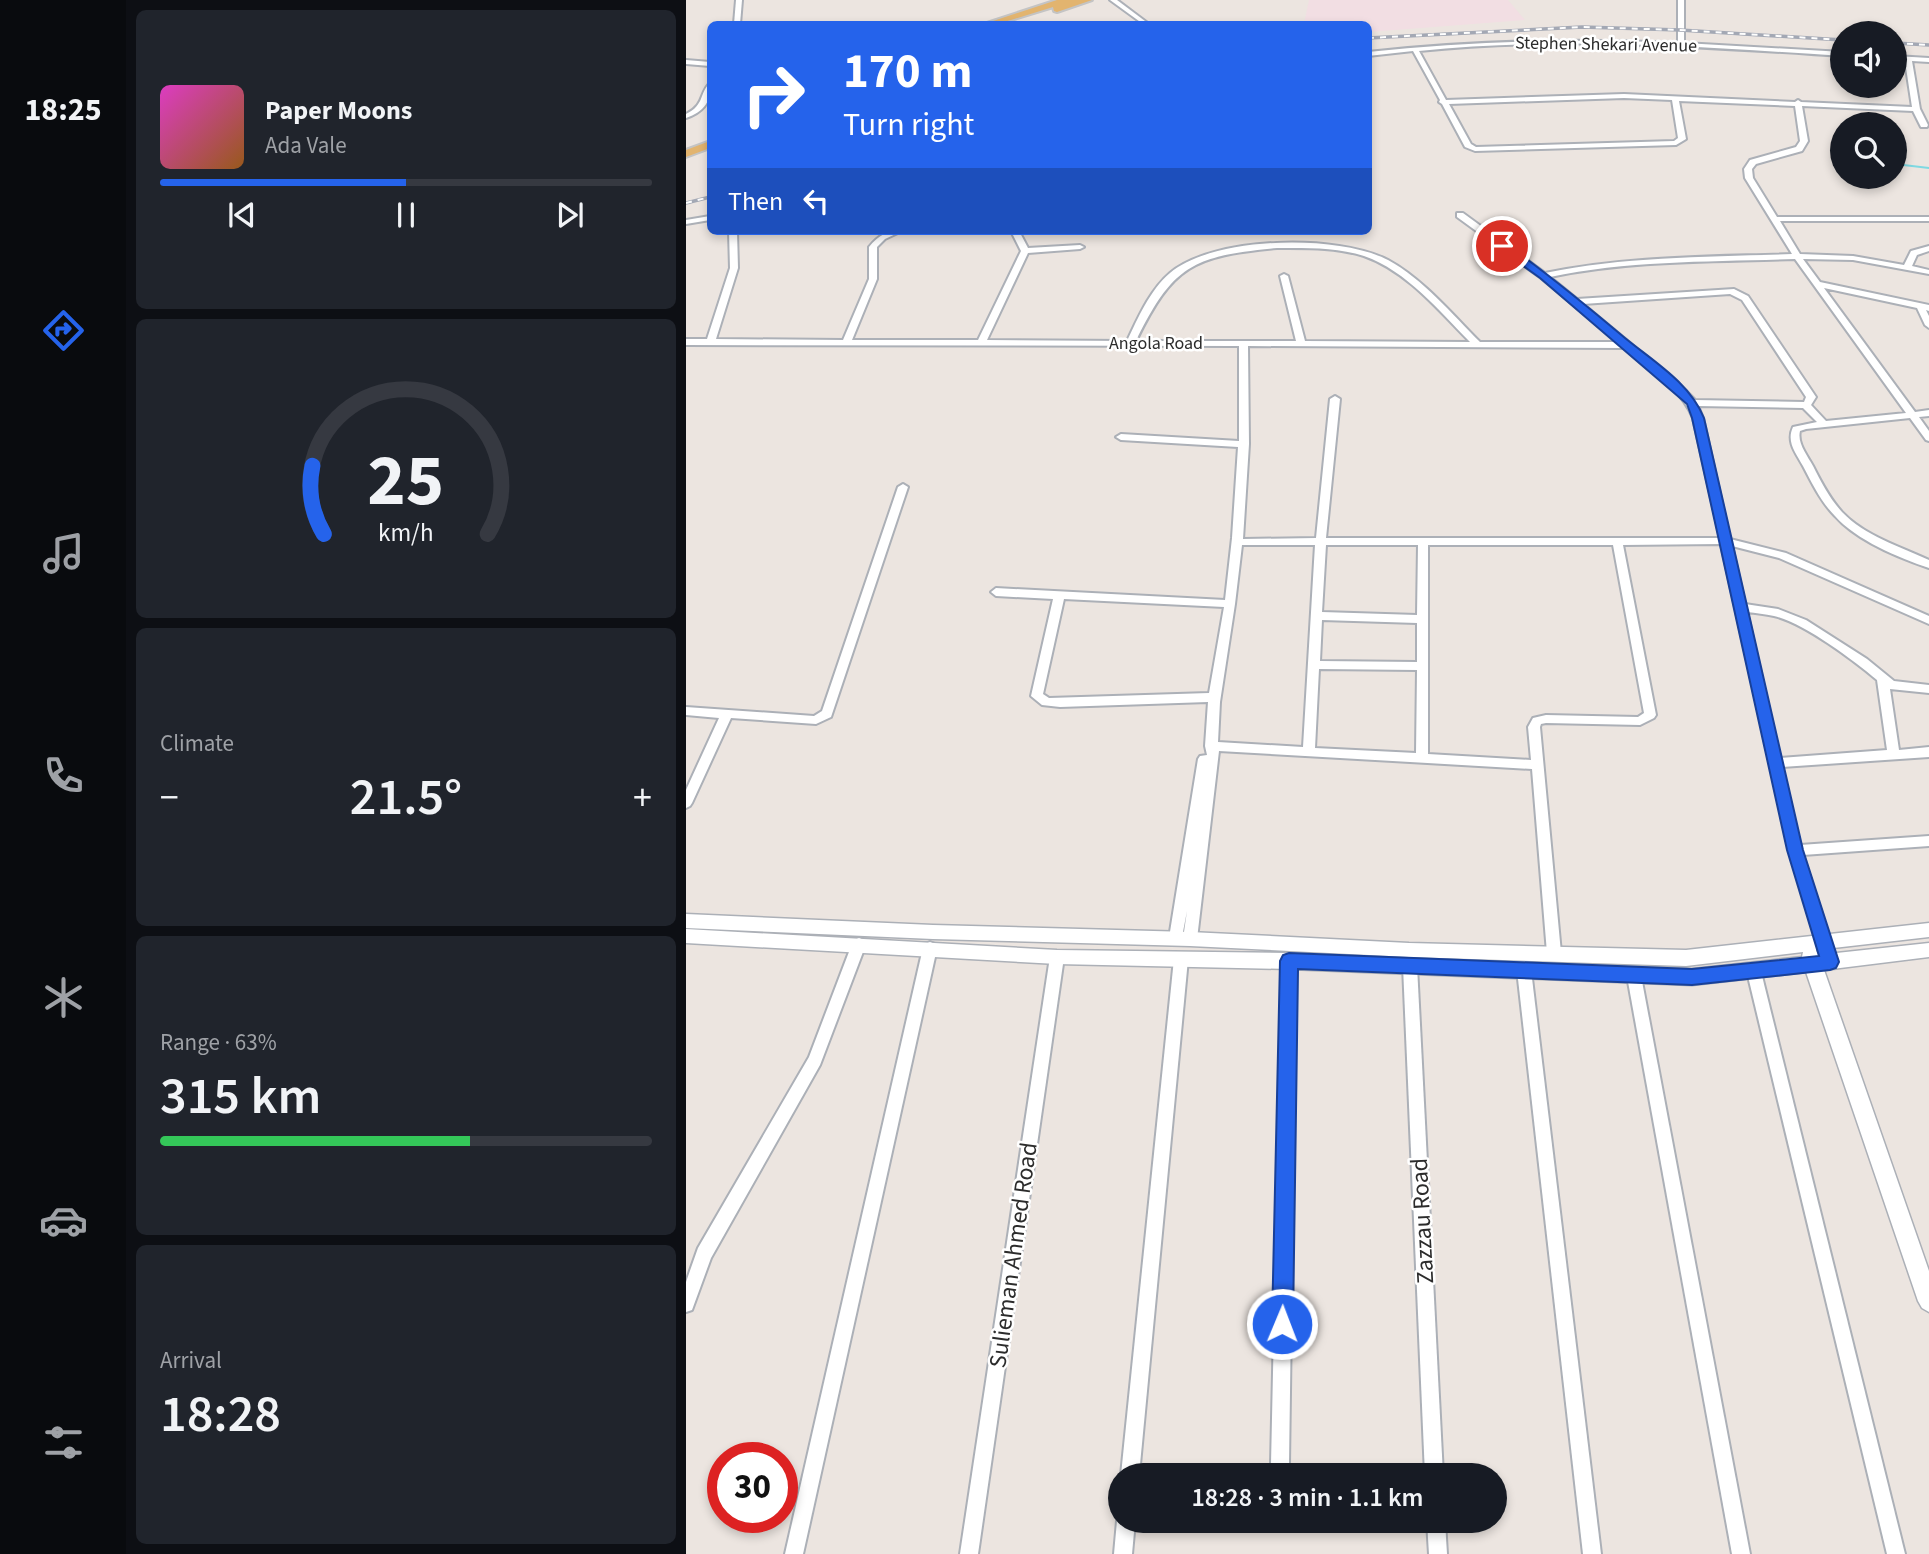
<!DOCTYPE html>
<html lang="en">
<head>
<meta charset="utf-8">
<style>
	:root { --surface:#171b24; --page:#20242c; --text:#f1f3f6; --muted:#9ea1a6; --line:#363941; --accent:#2563eb }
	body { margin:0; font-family:"Source Sans 3",sans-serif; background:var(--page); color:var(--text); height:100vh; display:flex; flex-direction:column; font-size:26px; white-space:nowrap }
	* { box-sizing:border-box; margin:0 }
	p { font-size:23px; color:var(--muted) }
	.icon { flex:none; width:38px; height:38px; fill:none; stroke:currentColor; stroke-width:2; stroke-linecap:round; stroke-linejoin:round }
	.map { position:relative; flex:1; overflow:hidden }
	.panel { display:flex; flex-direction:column; gap:10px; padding:10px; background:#0d0f14; width:560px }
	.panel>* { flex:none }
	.hud { position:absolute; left:21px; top:21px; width:665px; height:214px; border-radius:10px; box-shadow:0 4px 10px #0003; background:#2563eb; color:#fff; overflow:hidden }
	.tools { position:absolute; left:1144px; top:21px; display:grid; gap:14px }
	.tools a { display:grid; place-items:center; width:77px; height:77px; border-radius:50%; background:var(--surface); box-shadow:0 4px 10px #0003; font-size:35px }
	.speed { position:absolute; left:21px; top:1442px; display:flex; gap:14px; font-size:35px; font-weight:700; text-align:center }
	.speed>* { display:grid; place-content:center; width:91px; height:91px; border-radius:50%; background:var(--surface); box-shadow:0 4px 10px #0003; line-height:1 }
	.speed .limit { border:10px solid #d22; background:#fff; color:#111 }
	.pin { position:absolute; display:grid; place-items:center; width:60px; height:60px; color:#fff; margin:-30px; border:4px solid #fff; border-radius:50%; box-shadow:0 2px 7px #0007 }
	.me { position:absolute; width:77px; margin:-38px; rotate:1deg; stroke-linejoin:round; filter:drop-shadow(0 0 5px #0008) }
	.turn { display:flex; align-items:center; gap:24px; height:147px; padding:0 21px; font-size:32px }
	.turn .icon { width:91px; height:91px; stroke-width:2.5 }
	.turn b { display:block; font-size:49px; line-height:60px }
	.then { display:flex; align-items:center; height:66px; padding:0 21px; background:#0003; gap:14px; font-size:26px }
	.big { font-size:52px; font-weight:600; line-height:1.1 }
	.panel .card { flex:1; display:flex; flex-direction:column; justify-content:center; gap:10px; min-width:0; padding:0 24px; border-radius:10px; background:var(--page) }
	.panel .dial { align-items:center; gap:0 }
	.dial svg { height:182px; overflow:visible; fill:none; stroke:var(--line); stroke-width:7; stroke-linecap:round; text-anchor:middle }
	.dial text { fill:var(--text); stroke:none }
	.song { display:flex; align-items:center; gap:21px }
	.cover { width:84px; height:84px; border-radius:10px; background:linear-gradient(135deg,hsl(310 70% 55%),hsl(30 70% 35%)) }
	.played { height:7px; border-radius:4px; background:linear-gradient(90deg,var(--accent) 50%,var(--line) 50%) }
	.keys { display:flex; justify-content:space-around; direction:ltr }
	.heat { display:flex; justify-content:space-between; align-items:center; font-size:38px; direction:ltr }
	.charge { height:10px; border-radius:5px; background:linear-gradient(90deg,#34c759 63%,var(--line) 0) }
	.trip { position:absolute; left:422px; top:1463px; width:399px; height:70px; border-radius:35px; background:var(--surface); box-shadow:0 4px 10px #0003; font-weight:600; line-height:70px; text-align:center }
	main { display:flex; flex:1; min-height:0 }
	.dock { display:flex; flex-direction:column; width:126px; justify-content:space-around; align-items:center; background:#090b0e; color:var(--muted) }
	.dock .icon { width:49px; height:49px }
	.dock .current { color:var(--accent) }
	.dock b { font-size:32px; color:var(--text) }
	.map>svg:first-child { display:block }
	.medical { fill:#f2dee3 }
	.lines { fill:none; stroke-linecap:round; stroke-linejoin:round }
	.stream { stroke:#7fd9e2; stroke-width:2 }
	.minor-casing { stroke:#acb0b7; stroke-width:4 }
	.tertiary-casing { stroke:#acb0b7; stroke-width:3 }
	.primary-casing { stroke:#c4c4c4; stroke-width:4 }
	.minor { fill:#fff; fill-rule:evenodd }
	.tertiary { fill:#fff; fill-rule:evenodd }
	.primary { fill:#e2b46f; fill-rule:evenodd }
	.rail-casing { stroke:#a3a8b4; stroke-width:3.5 }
	.rail { stroke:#fff; stroke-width:2; stroke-dasharray:6; stroke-linecap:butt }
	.route { fill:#2563eb; stroke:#184099; stroke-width:2 }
	.labels { text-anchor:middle; stroke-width:5; stroke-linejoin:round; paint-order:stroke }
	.far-street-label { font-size:18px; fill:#2c2c2c; stroke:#fff }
	.near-street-label { font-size:24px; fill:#2c2c2c; stroke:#fff }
</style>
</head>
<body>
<main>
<nav class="dock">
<b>18:25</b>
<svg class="icon current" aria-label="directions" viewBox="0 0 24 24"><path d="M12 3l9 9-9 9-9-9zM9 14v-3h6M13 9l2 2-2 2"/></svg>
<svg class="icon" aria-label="music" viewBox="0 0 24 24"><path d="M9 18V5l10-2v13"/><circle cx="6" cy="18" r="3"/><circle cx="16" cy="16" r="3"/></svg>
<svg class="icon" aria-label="phone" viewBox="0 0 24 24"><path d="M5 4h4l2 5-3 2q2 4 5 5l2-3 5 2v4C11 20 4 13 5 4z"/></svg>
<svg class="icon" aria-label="climate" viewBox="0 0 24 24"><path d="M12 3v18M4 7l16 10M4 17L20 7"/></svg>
<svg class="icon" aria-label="car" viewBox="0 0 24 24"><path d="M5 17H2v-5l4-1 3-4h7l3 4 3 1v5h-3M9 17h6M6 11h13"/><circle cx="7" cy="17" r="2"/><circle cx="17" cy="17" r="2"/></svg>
<svg class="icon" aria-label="filters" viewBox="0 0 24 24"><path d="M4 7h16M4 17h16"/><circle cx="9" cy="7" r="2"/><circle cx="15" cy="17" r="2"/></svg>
</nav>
<section class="panel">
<div class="card">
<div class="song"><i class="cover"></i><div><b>Paper Moons</b><p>Ada Vale</p></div></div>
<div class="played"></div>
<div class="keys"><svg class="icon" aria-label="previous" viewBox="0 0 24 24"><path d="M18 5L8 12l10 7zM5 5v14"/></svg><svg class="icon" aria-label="pause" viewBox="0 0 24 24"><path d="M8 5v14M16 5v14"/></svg><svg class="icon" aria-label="next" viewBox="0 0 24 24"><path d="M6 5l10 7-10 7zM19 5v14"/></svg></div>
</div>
<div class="card dial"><svg viewBox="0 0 100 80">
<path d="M14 69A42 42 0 1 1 86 69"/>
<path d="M14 69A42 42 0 0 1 9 39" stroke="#2563eb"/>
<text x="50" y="56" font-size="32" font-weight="700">25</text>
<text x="50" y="72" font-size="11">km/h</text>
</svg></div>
<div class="card"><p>Climate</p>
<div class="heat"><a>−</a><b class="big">21.5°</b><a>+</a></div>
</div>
<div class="card"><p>Range · 63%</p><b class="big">315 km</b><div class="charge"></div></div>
<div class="card"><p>Arrival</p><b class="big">18:28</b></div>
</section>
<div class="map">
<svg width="1243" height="1554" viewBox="0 0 1243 1554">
	<rect width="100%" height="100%" fill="#ece5e0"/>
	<polygon class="medical" points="623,0 822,0 839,20 683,32 682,24 618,24"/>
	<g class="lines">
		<polyline class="stream" points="1209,164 1243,168"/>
		<g class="minor-casing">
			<g id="minor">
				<polygon points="50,0 56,0 54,24 48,24"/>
				<polygon points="424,0 431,0 463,24 457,24"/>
				<path d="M992,0h6v43l159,9v4c-141,-9 -284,-20 -424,-5l27,49 178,-6 171,8 3,-2 3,2 111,5 -7,-46 -10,-1v-4l34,2v4l-17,-1 8,48 8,16 -1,2h-6l-8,-16 -111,-5 6,35 -6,10 -46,13 -4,5 1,9 24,39h152v4h-149l20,33 53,2 51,9 7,-14 18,-5v5l-12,4 -5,11 17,4v4l-76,-14 -50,-1 17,23 109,23v6l-3,-1 3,6v12l-4,-3 -8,-17 -93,-20 91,124 14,-2v6l-10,1 10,14v10l-3,-1 -16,-22 -104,11 -6,2c-3,12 7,24 13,35 8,16 17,33 29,46 23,24 57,34 87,48v8c-30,-10 -73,-28 -94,-52 -14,-14 -23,-33 -32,-50 -7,-13 -17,-24 -10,-39l24,-5 -14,-14 -105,-2 5,12 27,121 56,14 143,63v8l-150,-66 -47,-12 13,58 33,5 28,11 61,39 27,22 35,4v8l-39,-4 9,61 30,-3v10l-147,10 18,78 129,-9v10l-126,9 34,107 -2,4 -5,2 -5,-2 -36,-116 -68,-306 -98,1 33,170 -2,3 -14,7 -94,-2 -5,1 -1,3 21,226 -2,4 -5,2 -5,-2 -2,-4 -15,-184 -313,-18 -22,188 -2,4 -5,2 -5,-2 -2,-4 4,-28 -6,31 -5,2 -5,-2 -2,-4 29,-179 2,-3 7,-1 -2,-9 3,-44 -148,5 -18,-2 -11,-9 22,-97 -57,-3 -5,-4 5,-4 229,12 7,-62 6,-91 -117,-7 -5,-3 5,-3 118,7v-95l-553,-1v-6h21l23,-71 -1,-37h8l1,37 -22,71 127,1 26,-61v-32c10,-12 17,-16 33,-16l-17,8 -8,8v32l-25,61h126l43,-89 -10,-20h8l9,17 52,-3 4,2 -4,2 -52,4 -41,87 140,1c11,-23 23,-51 43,-68 44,-37 168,-39 218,-13 35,19 64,54 92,82h138l-77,-64 -84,-61v-4h6l82,60c81,-17 164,-16 247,-19l-47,-76 -1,-9 6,-9 46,-13 4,-6 -5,-35 -116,-5 7,38 -10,6 -201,6 -10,-4 -23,-43 -3,-2 1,-2 -27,-49 -45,5v-4c102,-11 206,-14 310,-9zM938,98l48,2 6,38 -4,3 -198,6 -5,-3 -22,-40zM591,248c28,0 59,-1 87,8 43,15 75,55 106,86l-165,-1 -17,-65 -4,-2 -4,2 16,65h-160c37,-76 57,-85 141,-93zM1109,259l111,154 -80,8 -15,-16 5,-8 -68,-101 -14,-7 -157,10 -27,-22c80,-17 164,-15 245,-18zM1044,294l12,6 64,97 -2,5 -109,-2 -18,-18 -94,-78zM562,346l377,2c24,20 56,40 68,70l27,120h-394l14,-139 -5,-3 -5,3 -14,139 -73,1 6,-95zM556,545h73l-12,202 -85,-5 2,-40 15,-98zM640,545h92l-1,70 -95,-3zM742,545h185l31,168 -6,4 -92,-2 -13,3 -5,9 3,33 -103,-6zM378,599l160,8 -15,86 -160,5 -6,-4zM1061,612c9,1 18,2 27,4 30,7 79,44 103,64l10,70 -107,8zM636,620l95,3v39l-97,-1zM633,669l98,1 -1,83 -101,-5z"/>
				<polygon points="0,60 24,62 24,66 0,64"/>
				<path d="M24,83c2,18 -6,29 -24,35v-4c19,-9 13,-21 24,-31z"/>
				<polygon points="24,216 24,220 0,224 0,220"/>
				<polygon points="217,484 222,487 145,717 130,724 45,718 6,803 4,806 0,808 0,790 33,718 0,715 0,707 128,716 136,711 212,487"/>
				<polygon points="173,938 178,940 180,944 134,1065 25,1258 6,1310 0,1312 0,1282 12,1248 123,1057 166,944 168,940"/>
				<polygon points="244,942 249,944 251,948 117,1554 99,1554 237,948 239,944"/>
				<polygon points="371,951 376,953 378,957 292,1554 274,1554 364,957 366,953"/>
				<polygon points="495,953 500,955 502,959 453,1475 435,1475 488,959 490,955"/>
				<polygon points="603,955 608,957 610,961 603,1464 607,1475 589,1475 585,1464 596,961 598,957"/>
				<polygon points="724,960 729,962 731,966 757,1475 739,1475 717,966 719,962"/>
				<polygon points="838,964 843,966 845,970 915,1554 897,1554 831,970 833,966"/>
				<polygon points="1068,966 1073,968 1075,972 1219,1554 1201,1554 1061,972 1063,968"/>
				<polygon points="948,970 953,972 955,976 1064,1554 1046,1554 941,976 943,972"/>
				<polygon points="434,1514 434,1521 449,1521 446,1554 428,1554 431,1521"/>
				<polygon points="741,1521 759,1521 761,1554 743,1554"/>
			</g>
		</g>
		<g class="tertiary-casing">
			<polygon id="tertiary" points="0,914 247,925 504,932 723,943 1000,950 1243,923 1243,937 1130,950 1132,955 1243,943 1243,957 1138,970 1243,1271 1243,1312 1236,1308 1232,1301 1120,972 1006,985 603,969 371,964 0,943 0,929 371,950 603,953 1006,969 1116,957 1117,952 1000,966 723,957 504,946 247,939 0,928"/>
		</g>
		<g class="primary-casing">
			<g id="primary">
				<polygon points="371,0 406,0 371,12 368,11 367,7 312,24 298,24"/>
				<polygon points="24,141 24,148 0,157 0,150"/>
			</g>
		</g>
		<use href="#minor" class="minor"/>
		<use href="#tertiary" class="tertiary"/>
		<use href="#primary" class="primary"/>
		<g class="rail-casing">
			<g id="rail">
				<polyline points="682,38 896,27 994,30 1157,40"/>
				<polyline points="1209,43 1243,45"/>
				<polyline points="0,203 24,197"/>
			</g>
		</g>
		<use href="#rail" class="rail"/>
	</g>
	<path class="route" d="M812,243h7c42,30 81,62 120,95 28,23 65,45 79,80l99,432 36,112 -3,6 -6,2 -138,15 -394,-16 -5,355 -3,8 -8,3 -7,-3 -3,-8 8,-363 3,-6 6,-2 403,16 127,-13 -32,-106 -95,-432 -5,-14 -147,-126 -42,-30z"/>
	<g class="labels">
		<g class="far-street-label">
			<text transform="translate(920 44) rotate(1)" y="6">Stephen Shekari Avenue</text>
			<text x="470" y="349">Angola Road</text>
		</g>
		<g class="near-street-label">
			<text transform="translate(736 1221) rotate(-93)" y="8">Zazzau Road</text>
			<text transform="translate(327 1255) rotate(-82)" y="8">Sulieman Ahmed Road</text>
		</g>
	</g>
</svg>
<div class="tools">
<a><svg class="icon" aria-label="sound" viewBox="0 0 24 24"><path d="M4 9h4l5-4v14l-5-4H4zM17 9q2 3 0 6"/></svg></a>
<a><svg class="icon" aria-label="search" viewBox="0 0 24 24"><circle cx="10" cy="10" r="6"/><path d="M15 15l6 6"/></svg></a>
</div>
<div class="speed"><div class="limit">30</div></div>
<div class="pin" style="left:816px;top:246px;background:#d93025"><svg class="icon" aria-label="arrive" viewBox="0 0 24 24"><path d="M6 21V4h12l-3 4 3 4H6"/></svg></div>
<svg class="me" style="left:596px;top:1324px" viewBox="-20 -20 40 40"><circle r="17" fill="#2563eb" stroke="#fff" stroke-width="3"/><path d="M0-11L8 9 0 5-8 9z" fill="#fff"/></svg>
<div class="trip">18:28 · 3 min · 1.1 km</div>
<div class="hud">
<div class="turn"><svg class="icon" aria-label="right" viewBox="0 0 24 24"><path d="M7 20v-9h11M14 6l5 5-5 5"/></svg><div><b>170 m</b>Turn right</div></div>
<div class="then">Then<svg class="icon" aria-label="left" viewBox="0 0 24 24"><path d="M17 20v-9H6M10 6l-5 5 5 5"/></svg></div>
</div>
</div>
</main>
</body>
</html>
